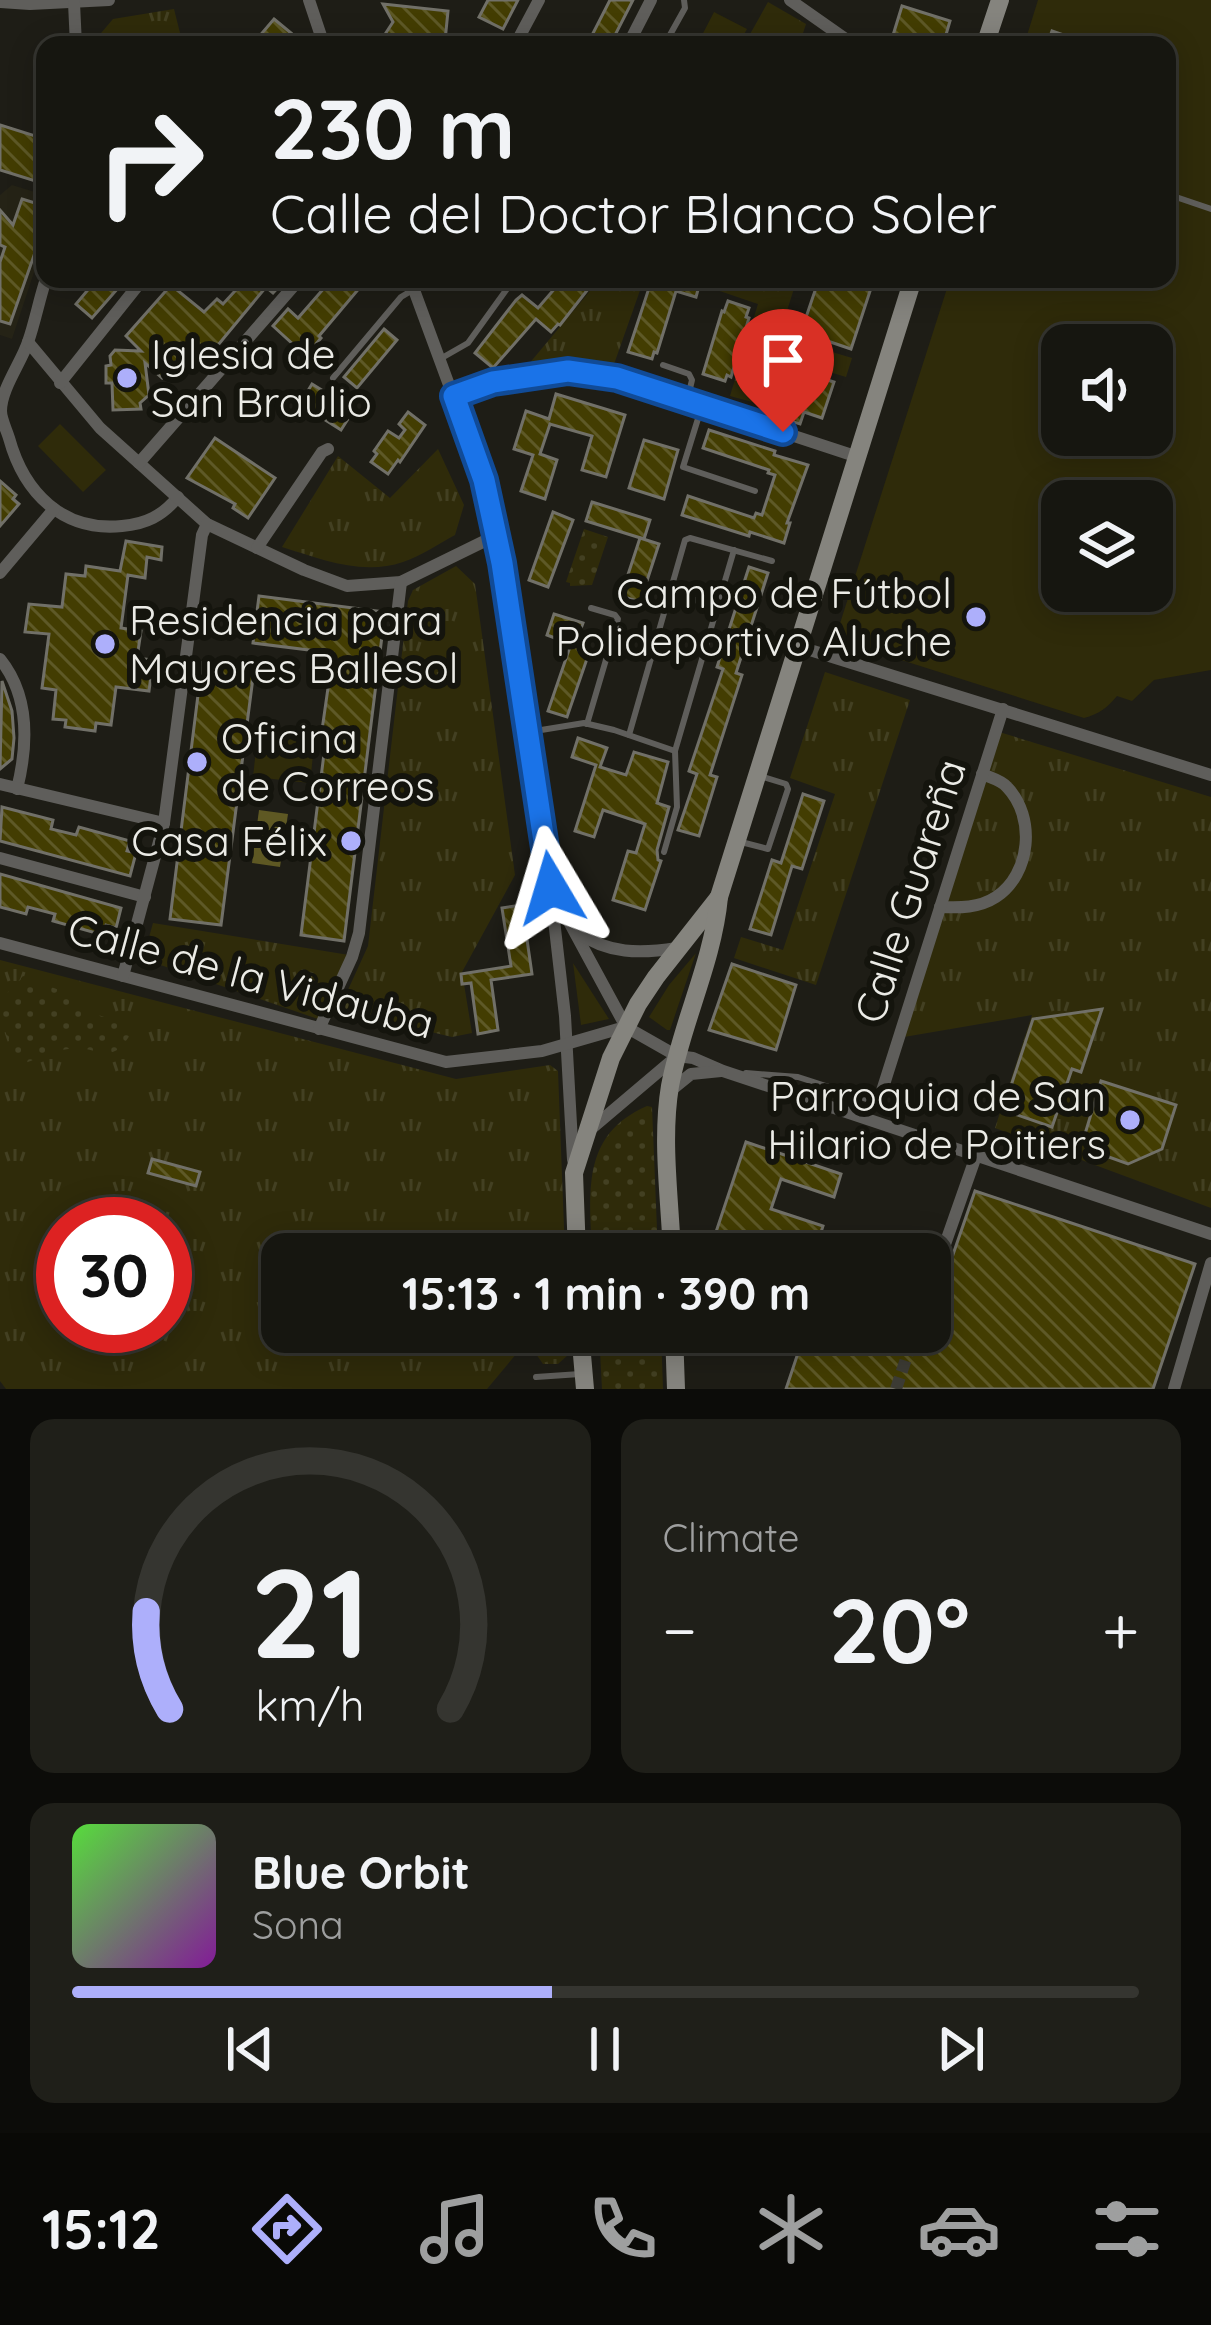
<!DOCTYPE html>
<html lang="en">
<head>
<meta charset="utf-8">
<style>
	:root { --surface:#161610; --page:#1f1f19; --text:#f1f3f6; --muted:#9e9f9f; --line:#353530; --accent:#adaffb }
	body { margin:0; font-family:Quicksand,sans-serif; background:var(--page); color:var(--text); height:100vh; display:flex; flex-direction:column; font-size:45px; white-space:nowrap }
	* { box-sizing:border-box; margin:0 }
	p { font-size:39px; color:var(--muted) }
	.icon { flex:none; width:66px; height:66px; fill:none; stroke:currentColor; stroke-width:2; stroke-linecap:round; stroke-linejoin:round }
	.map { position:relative; height:1389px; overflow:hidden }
	.panel { display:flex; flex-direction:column; gap:30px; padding:30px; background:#0c0c09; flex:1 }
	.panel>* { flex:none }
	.top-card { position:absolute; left:36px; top:36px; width:1140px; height:252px; border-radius:24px; box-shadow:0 6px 30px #0003,0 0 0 3px var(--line); background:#161610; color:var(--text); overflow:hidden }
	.fabs { position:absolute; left:1041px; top:324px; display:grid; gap:24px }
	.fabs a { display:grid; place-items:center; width:132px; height:132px; border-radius:24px; background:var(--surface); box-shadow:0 6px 30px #0003,0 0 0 3px var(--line); font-size:60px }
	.speed { position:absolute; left:36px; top:1197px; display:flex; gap:24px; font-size:60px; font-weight:700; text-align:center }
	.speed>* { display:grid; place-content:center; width:156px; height:156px; border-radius:50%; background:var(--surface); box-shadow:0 6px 30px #0003,0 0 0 3px var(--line); line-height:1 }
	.speed .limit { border:18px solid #d22; background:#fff; color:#111 }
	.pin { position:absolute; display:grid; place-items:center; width:102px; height:102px; color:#fff; margin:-123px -51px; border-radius:50% 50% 50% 0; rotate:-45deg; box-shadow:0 0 12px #0007 }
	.pin .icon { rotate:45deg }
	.me { position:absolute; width:132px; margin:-66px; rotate:353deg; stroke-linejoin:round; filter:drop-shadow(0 0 9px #0008) }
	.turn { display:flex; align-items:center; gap:42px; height:252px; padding:0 36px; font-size:54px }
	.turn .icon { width:156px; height:156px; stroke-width:2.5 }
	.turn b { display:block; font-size:84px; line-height:102px }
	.big { font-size:90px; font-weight:800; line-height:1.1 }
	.panel .widget { flex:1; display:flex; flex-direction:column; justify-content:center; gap:18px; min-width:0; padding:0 42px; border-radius:24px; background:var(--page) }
	.panel .dial { align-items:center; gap:0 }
	.dial svg { height:312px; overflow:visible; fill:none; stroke:var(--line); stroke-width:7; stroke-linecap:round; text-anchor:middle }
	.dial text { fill:var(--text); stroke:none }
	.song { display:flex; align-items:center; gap:36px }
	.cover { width:144px; height:144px; border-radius:18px; background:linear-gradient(135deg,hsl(110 70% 55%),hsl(290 70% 35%)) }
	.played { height:12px; border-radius:6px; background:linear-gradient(90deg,var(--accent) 45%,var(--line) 45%) }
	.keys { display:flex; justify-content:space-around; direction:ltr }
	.heat { display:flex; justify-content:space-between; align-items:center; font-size:66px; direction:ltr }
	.panel .tiles { flex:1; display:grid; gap:30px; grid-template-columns:1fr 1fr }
	.widget:last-child { grid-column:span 2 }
	.trip { position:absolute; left:261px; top:1233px; width:690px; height:120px; border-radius:24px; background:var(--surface); box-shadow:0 6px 30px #0003,0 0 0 3px var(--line); font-weight:800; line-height:120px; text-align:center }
	.tabs { display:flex; height:192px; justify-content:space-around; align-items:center; background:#090906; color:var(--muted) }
	.tabs .icon { width:84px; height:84px }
	.tabs .selected { color:var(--accent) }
	.tabs b { font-size:54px; color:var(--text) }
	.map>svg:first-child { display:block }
	.built { fill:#252316 }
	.grass { fill:#2f2b0a; fill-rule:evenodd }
	.park { fill:url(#park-tufts); fill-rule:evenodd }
	.garden { fill:url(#garden-dots) }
	.water { fill:#5e5823 }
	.building { fill:url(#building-back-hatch); stroke:#717068; stroke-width:3 }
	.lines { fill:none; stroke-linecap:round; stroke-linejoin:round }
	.street-tunnel { stroke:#3d3c35; stroke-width:12; stroke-dasharray:12 6; stroke-linecap:butt }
	.lane { stroke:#5f5e5b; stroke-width:6 }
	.street { stroke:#5f5e5b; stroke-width:12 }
	.secondary { stroke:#85847e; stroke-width:18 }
	.route-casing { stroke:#114b97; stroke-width:30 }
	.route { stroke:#1a73e8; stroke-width:21 }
	.poi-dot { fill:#adaffb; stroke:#14140d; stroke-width:4.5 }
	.labels { text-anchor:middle; stroke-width:12; stroke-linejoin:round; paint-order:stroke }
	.poi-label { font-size:42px; fill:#ebebe6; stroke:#14140d; text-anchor:start }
	.street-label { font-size:42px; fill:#ebebe6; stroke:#14140d }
</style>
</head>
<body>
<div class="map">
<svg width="1211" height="1389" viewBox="0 0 1211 1389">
	<defs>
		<pattern id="park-tufts" width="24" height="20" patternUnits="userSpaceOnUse" patternTransform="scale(3)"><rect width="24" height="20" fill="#2f2b0a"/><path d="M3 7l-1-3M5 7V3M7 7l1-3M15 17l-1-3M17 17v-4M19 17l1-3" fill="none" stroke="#434022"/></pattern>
		<pattern id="garden-dots" width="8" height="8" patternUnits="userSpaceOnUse" patternTransform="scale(3)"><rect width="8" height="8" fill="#2f2b0a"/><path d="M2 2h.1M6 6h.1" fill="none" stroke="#434022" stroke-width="1.8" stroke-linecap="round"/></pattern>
		<pattern id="building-back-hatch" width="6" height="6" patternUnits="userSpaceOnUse" patternTransform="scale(3)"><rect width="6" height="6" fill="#433d02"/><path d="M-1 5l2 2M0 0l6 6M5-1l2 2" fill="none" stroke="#5e5927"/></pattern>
	</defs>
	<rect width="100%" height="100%" fill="#1e1d16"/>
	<polygon class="built" points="12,185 45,195 45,239 12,339 0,335 0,195"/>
	<g class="grass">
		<path d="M1038,0h173v670l-57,10 -22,21 -15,-5c-10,12 -18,18 -33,22l-249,-79 115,-360h217v-234h-143zM1062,345h90v90h-90zM1062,501h90v90h-90z"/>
		<polygon points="714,12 747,29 738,45 697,45"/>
		<polygon points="60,424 106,470 83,492 38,446"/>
		<polygon points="258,731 315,737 310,783 253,777"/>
		<polygon points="696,953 670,1030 667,1030 649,1017 669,985"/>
		<polygon points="573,963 609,1019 581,1025"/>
	</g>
	<g class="park">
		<polygon points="768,2 806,24 799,45 744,45"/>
		<polygon points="174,9 183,45 91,45 113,19"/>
		<polygon points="600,279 644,279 613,367 528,365"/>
		<polygon points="707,279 797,279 779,336 852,358 846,377 774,355 756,403 730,396 758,304 705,286"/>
		<path d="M438,449l26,56 -9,30c-17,9 -34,21 -52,27 -41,14 -82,-3 -121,-15l56,-91 52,42z"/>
		<polygon points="456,566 475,584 515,875 462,972 472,1033 452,1037 347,1012 342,1003 368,946 408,601 413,590"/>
		<polygon points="825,672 910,700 816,985 734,958 741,937 783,950 835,794 790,778"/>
		<polygon points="996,731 1211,797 1211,1208 995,1128 1032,1015 898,1038"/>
		<polygon points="153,923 349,955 318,1019 143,959"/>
		<path d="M0,960l456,119 94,-14 8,6 7,183h-283v78h286l1,22 -11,10h-15l-16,-23 -40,48h-481l-6,-8zM63,1224h102v102h-102z"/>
	</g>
	<g class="garden">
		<polygon points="584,529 608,537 592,585 570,586 570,583 566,582"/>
		<path d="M23,976l54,21 21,18 37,11c-24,47 -35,17 -67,23 -16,2 -33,11 -49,16 -9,-26 -19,-36 -19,-64z"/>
		<path d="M647,1106l5,1 6,147h-66c-2,-61 -12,-119 55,-148z"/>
		<polygon points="599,1332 661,1332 663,1389 602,1389"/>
	</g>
	<polygon class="water" points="259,810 288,814 280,867 252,863"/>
	<g class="building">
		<polygon points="488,0 518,0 503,29 479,17"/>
		<polygon points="610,0 633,0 610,45 587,45"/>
		<polygon points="383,4 448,11 445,41 397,35 412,45 378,45 393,22"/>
		<polygon points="902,6 950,21 943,45 890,45"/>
		<polygon points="274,19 291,33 281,45 252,45"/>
		<polygon points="1052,31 1087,43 1087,45 1047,45"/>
		<polygon points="0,125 45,139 45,184 0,170"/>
		<polygon points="22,199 45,206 45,224 10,324 0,321 0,262 5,247 0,245 0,210 13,225"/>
		<polygon points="97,279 126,279 92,318 76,304"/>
		<polygon points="246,279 286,279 273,293 266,287 199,368 182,355 162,378 145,363 149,395 140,403 141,409 113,410 112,383 106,383 106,366 111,365 110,356 115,350 141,351 126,336 171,285 204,312 217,299 223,304"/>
		<polygon points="332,279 367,279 319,336 321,338 306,356 273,326 288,309 298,318"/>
		<polygon points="563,279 596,279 560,325 558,324 551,332 536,319 493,368 475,353 516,300 522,295 538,308"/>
		<polygon points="655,279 676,283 677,279 701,279 696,297 676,291 657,353 654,352 652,359 628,352 649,288 651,289"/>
		<polygon points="819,279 874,279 851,349 801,332"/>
		<polygon points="728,301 749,308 746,317 749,318 731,377 727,375 725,381 703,374 722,311 724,312"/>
		<polygon points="384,329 397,340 357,388 344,377"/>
		<polygon points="812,375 834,382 822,418 804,412 800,424 765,413 771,393 803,403"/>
		<polygon points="312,384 346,405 344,408 349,411 345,417 348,419 341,430 300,404"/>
		<polygon points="556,394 625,415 606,477 582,470 592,436 550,424 540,454 557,460 545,499 521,491 533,455 514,449 526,411 549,419"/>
		<polygon points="408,412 425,425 400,462 398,460 388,474 371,462 377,454 374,451 388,431 399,438 405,430 399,424"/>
		<polygon points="709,430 775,451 774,455 808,465 787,523 790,523 784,543 750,532 749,536 682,515 688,496 754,518 756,513 762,515 775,475 768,473 769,470 703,448"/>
		<polygon points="215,438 275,478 248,518 233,508 235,504 187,478"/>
		<polygon points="644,440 678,450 664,499 629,488"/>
		<polygon points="0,481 16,495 13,499 19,504 0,526"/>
		<polygon points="592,502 650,520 644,539 586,521"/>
		<polygon points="553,512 573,520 548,587 529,580"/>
		<polygon points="640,538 659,544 640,602 621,596"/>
		<polygon points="126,541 162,547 161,560 147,557 145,578 128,575 121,628 141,631 137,658 153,660 149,691 116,687 111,725 96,723 95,731 65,727 66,720 53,719 56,690 42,688 49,634 25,632 29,604 62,607 66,574 85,576 86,566 120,571"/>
		<polygon points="749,567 768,573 736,673 742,675 710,775 717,777 699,836 678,830 697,774 689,771 723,669 717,667"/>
		<polygon points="259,596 385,612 344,941 301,935 326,738 321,737 333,653 253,643"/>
		<polygon points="554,614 583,623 575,645 590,650 567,717 548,711 571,644 547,635"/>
		<polygon points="202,663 254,670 221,925 170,919"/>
		<polygon points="2,681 12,711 14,738 12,759 0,769"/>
		<polygon points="578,738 607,748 600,767 626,775 634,752 668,762 657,803 669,807 657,850 658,860 661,861 645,910 613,900 628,851 636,853 645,824 603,810 594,837 575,831 596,765 572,757"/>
		<polygon points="803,794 824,801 802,869 792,866 771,935 750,929 772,860 781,863"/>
		<polygon points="2,807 53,820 51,829 76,835 79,827 130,841 127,851 136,853 130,876 0,841"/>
		<polygon points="0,874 121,908 116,928 106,925 103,935 53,921 55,914 28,907 26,914 0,907"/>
		<polygon points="522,905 532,974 491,980 498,1030 478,1034 471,983 462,984 461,974 511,966 502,908"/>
		<polygon points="732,964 796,985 776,1050 709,1030"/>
		<polygon points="1102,1009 1081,1072 1072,1069 1052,1127 1003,1110 1033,1019"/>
		<polygon points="1101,1081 1176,1105 1162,1149 1128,1164 1106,1156 1097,1138 1085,1134"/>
		<polygon points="746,1142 841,1174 834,1197 781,1179 771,1209 823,1226 814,1254 772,1254 715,1235"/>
		<polygon points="152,1159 200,1172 196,1186 148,1173"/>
		<polygon points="975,1191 1195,1264 1153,1389 786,1389 805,1332 930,1332 930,1321"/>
	</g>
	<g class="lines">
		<polyline class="street-tunnel" points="896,1389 915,1332"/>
		<g class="lane">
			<polyline points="666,42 685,8 684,0"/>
			<polyline points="1167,194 1211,209"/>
			<polyline points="440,359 468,343 514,279"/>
			<polyline points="663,365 689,374 692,380 687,401"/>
			<polyline points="333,378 401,297 411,291"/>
			<polyline points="701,409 683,467 755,491"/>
			<polyline points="669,593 717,606"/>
			<polyline points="587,724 618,619 615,615 591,608"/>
			<polyline points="529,732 584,723 614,730 675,751"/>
			<polyline points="629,735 685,540 690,538 772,561"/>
			<polyline points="741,842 768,849 788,789 786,784 760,776"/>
			<polyline points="664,852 677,807 675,751 734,550"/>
			<polyline points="746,1073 798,1077 888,1106"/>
			<polyline points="536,1377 580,1374"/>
		</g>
		<g class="street">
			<polyline points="309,0 324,45"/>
			<polyline points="790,0 854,45"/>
			<polyline points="0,2 30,4 109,0"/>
			<polyline points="74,3 76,45"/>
			<polyline points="515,45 539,0"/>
			<polyline points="628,45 651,0"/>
			<path d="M46,279c-7,21 -11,43 -18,63 -7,21 -27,47 -27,69 0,8 6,20 8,27 15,55 54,94 113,88 24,-2 40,-10 56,-29"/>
			<polyline points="410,279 484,480 503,563 546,850 565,1016 573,1160"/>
			<polyline points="28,342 100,428 207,524 304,570 347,586 401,582 497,535"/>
			<polyline points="60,383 143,279"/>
			<polyline points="454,396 493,382 528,375 568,371 617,378 858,457"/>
			<polyline points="139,463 298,281 296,279"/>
			<polyline points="257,548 322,452 328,449"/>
			<polyline points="0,573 54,509"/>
			<polyline points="797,646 1211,775"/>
			<path d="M0,659c30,37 28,86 17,130"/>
			<polyline points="0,784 164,823"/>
			<polyline points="0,858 145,897"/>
			<polyline points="555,896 626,1027"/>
			<path d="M940,907c20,1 39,1 56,-10 35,-23 40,-80 11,-110 -6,-7 -16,-9 -25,-13"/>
			<path d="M577,932c31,22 63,22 100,16"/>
			<polyline points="0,943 446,1062 542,1051 625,1027"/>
			<polyline points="123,976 164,823 202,535 207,524"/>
			<polyline points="626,1027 677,1056 693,1058 723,1071 1211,1234"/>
			<polyline points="319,1029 352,957 359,933 401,582"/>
			<polyline points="670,1091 691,1074 721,1071"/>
			<polyline points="881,1094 1003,709"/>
			<polyline points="591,1129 676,1057"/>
			<polyline points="930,1287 976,1156"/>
			<polyline points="1174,1389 1211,1263"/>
		</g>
		<g class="secondary">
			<polyline points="985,45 1000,0"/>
			<polyline points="577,1254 574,1173 611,1058 638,1004 656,977 719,897"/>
			<path d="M672,1254c-2,-54 -11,-114 -2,-168 12,-64 43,-124 49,-189l194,-618"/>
			<polyline points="580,1332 585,1389"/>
			<polyline points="674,1332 676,1389"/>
		</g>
	</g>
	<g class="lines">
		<g class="route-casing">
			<polyline id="route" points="551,888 502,563 484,480 454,396 493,382 568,371 617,378 783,432"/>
		</g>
		<use href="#route" class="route"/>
	</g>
	<g class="poi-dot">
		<circle cx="127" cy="378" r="12"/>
		<circle cx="976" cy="617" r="12"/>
		<circle cx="105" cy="644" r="12"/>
		<circle cx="197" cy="762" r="12"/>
		<circle cx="351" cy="841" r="12"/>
		<circle cx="1130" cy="1120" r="12"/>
	</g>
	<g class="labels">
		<g class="poi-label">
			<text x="151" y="369">Iglesia de<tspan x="151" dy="48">San Braulio</tspan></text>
			<text x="952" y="608" text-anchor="end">Campo de Fútbol<tspan x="952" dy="48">Polideportivo Aluche</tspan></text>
			<text x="129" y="635">Residencia para<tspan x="129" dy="48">Mayores Ballesol</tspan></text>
			<text x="221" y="753">Oficina<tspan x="221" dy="48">de Correos</tspan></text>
			<text x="327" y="856" text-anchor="end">Casa Félix</text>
			<text x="1106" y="1111" text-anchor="end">Parroquia de San<tspan x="1106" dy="48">Hilario de Poitiers</tspan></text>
		</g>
		<g class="street-label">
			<text transform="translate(910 891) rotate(-72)" y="15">Calle Guareña</text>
			<text transform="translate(251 976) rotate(15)" y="15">Calle de la Vidauba</text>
		</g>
	</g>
</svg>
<div class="fabs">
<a><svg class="icon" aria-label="sound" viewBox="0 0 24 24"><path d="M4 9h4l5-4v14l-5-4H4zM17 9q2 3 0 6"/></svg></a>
<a><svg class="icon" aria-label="layers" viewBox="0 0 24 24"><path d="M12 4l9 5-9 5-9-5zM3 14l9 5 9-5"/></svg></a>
</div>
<div class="speed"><div class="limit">30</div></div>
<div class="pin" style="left:783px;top:432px;background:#d93025"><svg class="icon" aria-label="arrive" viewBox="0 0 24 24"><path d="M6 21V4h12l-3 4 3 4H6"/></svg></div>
<svg class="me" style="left:551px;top:888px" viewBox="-20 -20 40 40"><path d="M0-17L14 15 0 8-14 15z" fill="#1a73e8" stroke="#fff" stroke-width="4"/></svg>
<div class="trip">15:13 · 1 min · 390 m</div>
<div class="top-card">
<div class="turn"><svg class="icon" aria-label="right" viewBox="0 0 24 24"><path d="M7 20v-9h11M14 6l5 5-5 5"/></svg><div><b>230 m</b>Calle del Doctor Blanco Soler</div></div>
</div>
</div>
<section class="panel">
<div class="tiles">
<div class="widget dial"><svg viewBox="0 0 100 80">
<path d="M14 69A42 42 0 1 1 86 69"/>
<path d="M14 69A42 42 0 0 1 8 44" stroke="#adaffb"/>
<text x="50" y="56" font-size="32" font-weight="700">21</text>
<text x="50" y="72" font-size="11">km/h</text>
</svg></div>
<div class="widget"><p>Climate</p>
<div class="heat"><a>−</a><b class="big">20°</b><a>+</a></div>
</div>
<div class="widget">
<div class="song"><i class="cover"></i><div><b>Blue Orbit</b><p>Sona</p></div></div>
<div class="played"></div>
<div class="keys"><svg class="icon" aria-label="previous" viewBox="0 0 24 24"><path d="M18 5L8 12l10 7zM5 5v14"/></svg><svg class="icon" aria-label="pause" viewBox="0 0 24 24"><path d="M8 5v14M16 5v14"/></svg><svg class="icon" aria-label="next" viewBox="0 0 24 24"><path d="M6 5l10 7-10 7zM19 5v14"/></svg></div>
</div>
</div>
</section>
<nav class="tabs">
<b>15:12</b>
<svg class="icon selected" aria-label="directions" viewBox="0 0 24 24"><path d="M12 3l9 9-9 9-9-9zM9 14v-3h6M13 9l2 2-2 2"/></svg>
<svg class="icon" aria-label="music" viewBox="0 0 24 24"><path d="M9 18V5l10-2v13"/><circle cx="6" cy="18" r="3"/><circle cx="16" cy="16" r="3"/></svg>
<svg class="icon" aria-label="phone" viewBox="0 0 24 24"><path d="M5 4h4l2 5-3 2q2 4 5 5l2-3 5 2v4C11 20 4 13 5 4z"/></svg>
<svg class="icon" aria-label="climate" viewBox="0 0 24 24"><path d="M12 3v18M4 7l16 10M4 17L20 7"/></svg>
<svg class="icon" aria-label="car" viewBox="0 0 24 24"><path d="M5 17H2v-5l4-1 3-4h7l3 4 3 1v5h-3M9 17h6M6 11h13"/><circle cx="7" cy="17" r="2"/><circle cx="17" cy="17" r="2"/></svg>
<svg class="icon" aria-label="filters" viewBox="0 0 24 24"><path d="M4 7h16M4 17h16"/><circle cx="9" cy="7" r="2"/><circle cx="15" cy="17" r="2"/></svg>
</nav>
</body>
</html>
